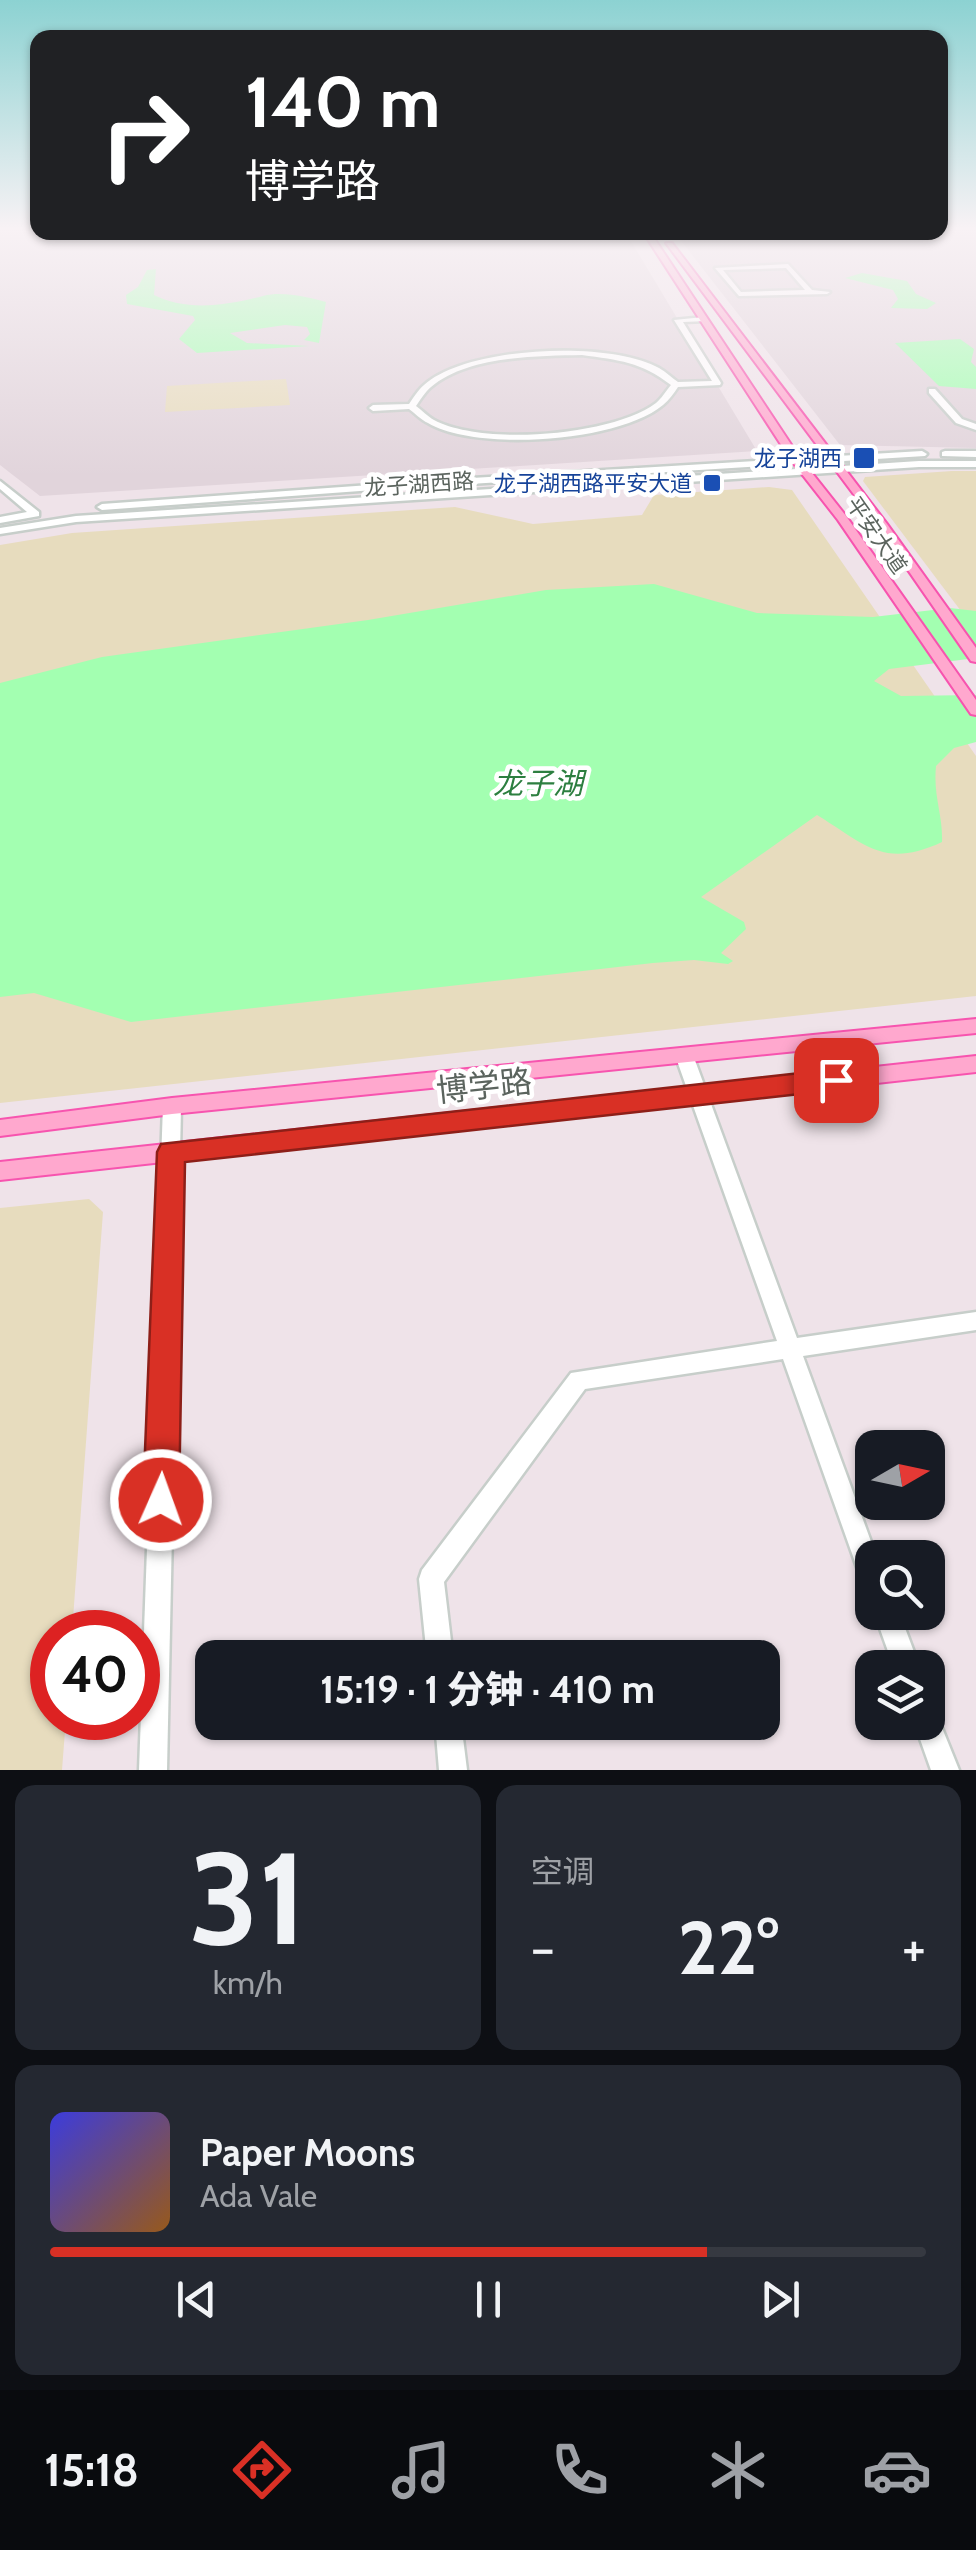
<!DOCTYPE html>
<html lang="zh">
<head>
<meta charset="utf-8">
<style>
	:root { --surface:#171b24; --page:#242831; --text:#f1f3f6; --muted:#9ea1a6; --line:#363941; --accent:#d93025 }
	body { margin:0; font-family:Cabin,"Noto Sans SC",sans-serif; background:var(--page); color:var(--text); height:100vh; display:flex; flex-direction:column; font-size:38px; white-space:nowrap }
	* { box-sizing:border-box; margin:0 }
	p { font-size:32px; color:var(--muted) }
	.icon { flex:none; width:55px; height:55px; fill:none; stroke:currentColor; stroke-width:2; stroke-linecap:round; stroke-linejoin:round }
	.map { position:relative; height:1770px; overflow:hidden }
	.drawer { display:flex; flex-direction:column; gap:15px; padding:15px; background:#0d0f14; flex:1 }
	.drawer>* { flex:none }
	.banner { position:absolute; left:30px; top:30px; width:918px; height:210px; border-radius:20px; box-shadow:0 2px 8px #0004; background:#202124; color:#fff; overflow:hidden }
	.needle { width:65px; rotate:81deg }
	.tools { position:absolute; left:855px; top:1430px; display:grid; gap:20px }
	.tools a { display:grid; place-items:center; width:90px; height:90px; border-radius:20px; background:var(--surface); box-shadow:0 2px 8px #0004; font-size:50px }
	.speed { position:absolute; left:30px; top:1610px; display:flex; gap:20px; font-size:50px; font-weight:700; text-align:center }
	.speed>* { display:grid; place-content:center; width:130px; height:130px; border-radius:50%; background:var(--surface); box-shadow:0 2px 8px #0004; line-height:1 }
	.speed .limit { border:15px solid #d22; background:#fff; color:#111 }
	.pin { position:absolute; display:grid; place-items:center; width:85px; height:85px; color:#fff; margin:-42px; border-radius:20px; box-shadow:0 5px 15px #0006 }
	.me { position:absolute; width:110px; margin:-55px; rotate:2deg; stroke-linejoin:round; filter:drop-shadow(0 0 8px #0008) }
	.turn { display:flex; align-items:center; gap:35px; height:210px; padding:0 50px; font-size:45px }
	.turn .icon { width:130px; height:130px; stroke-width:2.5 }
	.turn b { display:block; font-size:70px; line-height:85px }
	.big { font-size:75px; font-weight:800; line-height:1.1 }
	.drawer .widget { flex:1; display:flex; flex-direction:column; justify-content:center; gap:15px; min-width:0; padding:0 35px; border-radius:20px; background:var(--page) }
	.drawer .dial { align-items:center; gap:0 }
	.dial b { font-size:130px; line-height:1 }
	.song { display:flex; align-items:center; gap:30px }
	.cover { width:120px; height:120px; border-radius:15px; background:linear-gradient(135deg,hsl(240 70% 55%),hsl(30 70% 35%)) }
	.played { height:10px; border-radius:5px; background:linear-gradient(90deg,var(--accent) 75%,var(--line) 75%) }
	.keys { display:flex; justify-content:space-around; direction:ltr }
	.heat { display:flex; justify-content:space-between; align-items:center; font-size:55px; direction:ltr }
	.drawer .tiles { flex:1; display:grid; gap:15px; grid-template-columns:1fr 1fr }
	.widget:last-child { grid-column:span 2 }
	.trip { position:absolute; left:195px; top:1640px; width:585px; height:100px; border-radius:20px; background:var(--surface); box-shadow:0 2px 8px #0004; font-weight:800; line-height:100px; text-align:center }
	.tabs { display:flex; height:160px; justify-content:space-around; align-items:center; background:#090b0e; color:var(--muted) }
	.tabs .icon { width:70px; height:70px }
	.tabs .selected { color:var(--accent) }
	.tabs b { font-size:45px; color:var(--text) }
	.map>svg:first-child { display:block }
	.education { fill:#e1d4db }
	.green { fill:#e7dcbe }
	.water { fill:#a3ffb1 }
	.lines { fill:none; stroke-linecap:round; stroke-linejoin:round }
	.minor-casing { stroke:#c7ceca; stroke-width:5 }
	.major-casing { stroke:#f754af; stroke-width:4 }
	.minor { fill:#fff; fill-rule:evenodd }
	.major { fill:#ffa8ce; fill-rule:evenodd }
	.route { fill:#d93025; stroke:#8d1f18; stroke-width:2.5 }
	.transit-dot { fill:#1a4fb4; stroke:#fff; stroke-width:4 }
	.labels { text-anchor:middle; stroke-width:9; stroke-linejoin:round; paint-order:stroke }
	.far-transit-label { font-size:22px; fill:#164399; stroke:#fff; text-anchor:end }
	.far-street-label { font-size:22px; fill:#5b645e; stroke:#fff }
	.water-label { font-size:30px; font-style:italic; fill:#2d7f40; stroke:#fff }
	.near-street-label { font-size:32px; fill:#5b645e; stroke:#fff }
</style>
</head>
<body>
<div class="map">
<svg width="976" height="1770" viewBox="0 0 976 1770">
	<rect width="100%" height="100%" fill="#efe3e9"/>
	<g class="education">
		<polygon points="0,228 37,228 38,232 626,233 757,451 40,496 0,465"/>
		<polygon points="940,228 976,228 976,448 840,445 675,233 940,232"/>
	</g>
	<g class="green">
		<polygon points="286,379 290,405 165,412 167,386"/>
		<polygon points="952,471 976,471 976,631 863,481 865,477"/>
		<polygon points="769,487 792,490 976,756 976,996 0,1103 0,545 72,533 455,507 533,524 642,515 654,495"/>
		<polygon points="89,1199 103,1212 72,1632 52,1632 52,1718 66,1718 62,1770 0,1770 0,1208"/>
	</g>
	<g class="water">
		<path d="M156,269l-2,26c33,17 75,10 109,1 20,-5 43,1 63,6l-7,41 -15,-3 6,-6 -3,-7 -22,-2 -55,8 17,10 62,3 -112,7 -18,-14 16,-19 -2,-4 -66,-12 -1,-9 12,-8 9,-17z"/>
		<polygon points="862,273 907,281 916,294 936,303 927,309 891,308 898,299 893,290 845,278"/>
		<polygon points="960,339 974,349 971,362 976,367 976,389 939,386 895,343"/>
		<path d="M654,584l103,29 116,4 77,-9 26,3v47l-87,11 -15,12 27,15 75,-1v47l-22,6 -18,18c-3,31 7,48 6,76 -58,27 -76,3 -125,-27l-116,82 43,25 2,7 -25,24 12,8 -5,3 -34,-4 -41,3 -522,59 -97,-29 -34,4v-314l102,-26 266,-37 178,-30z"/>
	</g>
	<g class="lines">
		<g class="minor-casing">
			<g id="minor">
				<path d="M788,264l24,26 18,2 -3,2 -88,2 -24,-28zM786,268l19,22 -64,2 -18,-22z"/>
				<path d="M704,317l3,4 -24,1 38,61 -1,2 -42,2c-4,6 -9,13 -15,18 -44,37 -186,47 -235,18 -7,-3 -13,-10 -19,-14l-36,2 -4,-3 4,-3 36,-1c4,-6 9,-14 15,-19 43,-39 186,-45 235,-17 7,4 13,10 19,14l34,-1 -38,-61zM582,355c37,5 59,7 89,30 -5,6 -10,14 -15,18 -44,33 -174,43 -222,17 -6,-3 -12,-10 -18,-14 4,-6 9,-14 15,-19 37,-31 105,-31 151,-32z"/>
				<polygon points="929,389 935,389 962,419 976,424 976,430 956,423 929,393"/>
				<polygon points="922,451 927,454 925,456 421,487 416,484 421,481"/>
				<polygon points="945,451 976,451 976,457 942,456 942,452"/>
				<polygon points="919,461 976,461 976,467 919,467 76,522 0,534 0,528 76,516"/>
				<polygon points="0,481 39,512 39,516 0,523 0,517 27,512 0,489"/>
				<polygon points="398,483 403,486 401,488 102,510 97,507 102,504"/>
				<polygon points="684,1049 690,1050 693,1055 797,1338 976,1312 976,1330 803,1356 877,1558 872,1558 872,1588 863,1585 860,1576 783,1359 585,1389 444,1582 453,1658 427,1658 419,1579 422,1570 571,1373 777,1341 675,1055 678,1050"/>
				<polygon points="172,1099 178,1101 181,1106 167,1770 139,1770 163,1106 166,1101"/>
				<polygon points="874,1612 899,1612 920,1668 894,1668"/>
				<polygon points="928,1709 936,1713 959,1770 931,1770 914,1722 928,1722"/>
				<polygon points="435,1722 461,1722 467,1770 439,1770"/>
			</g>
		</g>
		<g class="major-casing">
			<g id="major">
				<polygon points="643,232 650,232 800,458 846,516 976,700 976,715 971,714 838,520 791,460"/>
				<polygon points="666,243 672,243 887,524 976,648 976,662 971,661 879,528"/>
				<polygon points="976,1019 976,1033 172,1114 0,1136 0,1120 172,1098"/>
				<polygon points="976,1056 976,1072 0,1180 0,1162"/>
			</g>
		</g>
		<use href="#minor" class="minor"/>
		<use href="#major" class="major"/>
	</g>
	<linearGradient id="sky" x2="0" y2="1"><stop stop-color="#8cd2d2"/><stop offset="0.48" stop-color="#f8f2f5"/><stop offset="1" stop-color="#f8f2f5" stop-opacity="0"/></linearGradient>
	<rect width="976" height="476" fill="url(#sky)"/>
	<polygon class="route" points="836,1069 849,1080 836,1090 185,1162 179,1500 174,1512 161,1517 149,1512 143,1500 157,1152 161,1144"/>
	<g class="transit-dot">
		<rect x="852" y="446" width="24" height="24" rx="5"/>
		<rect x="702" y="473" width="20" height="20" rx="5"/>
	</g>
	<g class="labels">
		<g class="far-transit-label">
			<text x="842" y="466">龙子湖西</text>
			<text x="692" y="491">龙子湖西路平安大道</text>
		</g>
		<g class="far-street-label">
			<text transform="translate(419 484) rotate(-4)" y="8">龙子湖西路</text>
			<text transform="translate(877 535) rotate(55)" y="8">平安大道</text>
		</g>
		<g class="water-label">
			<text x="538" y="794">龙子湖</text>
		</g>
		<g class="near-street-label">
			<text transform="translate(484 1086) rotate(-6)" y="11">博学路</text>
		</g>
	</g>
</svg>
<div class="tools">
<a><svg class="needle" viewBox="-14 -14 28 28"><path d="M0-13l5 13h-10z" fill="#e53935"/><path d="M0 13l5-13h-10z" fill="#9ea1a6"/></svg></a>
<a><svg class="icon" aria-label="search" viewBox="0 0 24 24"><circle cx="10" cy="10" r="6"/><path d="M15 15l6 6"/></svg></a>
<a><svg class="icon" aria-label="layers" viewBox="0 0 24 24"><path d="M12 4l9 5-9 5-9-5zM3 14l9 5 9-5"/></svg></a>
</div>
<div class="speed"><div class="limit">40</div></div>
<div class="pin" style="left:836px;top:1080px;background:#d93025"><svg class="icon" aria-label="arrive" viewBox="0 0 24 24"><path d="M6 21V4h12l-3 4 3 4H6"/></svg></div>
<svg class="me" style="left:161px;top:1500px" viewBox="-20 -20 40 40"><circle r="17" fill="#d93025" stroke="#fff" stroke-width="3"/><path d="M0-11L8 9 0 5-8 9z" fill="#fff"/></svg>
<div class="trip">15:19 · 1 分钟 · 410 m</div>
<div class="banner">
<div class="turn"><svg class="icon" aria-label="right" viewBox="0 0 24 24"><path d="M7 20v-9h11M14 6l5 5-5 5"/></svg><div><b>140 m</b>博学路</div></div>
</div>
</div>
<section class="drawer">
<div class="tiles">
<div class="widget dial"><b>31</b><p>km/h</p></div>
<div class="widget"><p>空调</p>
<div class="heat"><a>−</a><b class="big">22°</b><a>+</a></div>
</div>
<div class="widget">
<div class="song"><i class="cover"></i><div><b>Paper Moons</b><p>Ada Vale</p></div></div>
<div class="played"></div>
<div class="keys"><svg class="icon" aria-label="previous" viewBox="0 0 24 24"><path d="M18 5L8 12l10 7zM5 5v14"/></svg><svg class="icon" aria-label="pause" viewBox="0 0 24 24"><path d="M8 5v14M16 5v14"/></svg><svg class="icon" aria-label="next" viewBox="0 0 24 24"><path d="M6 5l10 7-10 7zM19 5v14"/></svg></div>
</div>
</div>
</section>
<nav class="tabs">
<b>15:18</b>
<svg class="icon selected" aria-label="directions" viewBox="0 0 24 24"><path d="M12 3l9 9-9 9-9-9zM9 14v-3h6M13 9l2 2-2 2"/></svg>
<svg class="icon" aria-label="music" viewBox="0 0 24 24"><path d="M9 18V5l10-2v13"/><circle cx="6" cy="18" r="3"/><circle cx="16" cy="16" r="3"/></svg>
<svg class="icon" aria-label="phone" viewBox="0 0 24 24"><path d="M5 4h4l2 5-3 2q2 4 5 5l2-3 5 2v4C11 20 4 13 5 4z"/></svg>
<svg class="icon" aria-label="climate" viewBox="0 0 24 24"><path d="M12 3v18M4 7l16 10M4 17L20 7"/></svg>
<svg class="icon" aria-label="car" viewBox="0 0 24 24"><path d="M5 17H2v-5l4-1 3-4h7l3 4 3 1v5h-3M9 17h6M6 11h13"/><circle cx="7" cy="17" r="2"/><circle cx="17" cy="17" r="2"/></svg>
</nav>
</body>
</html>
